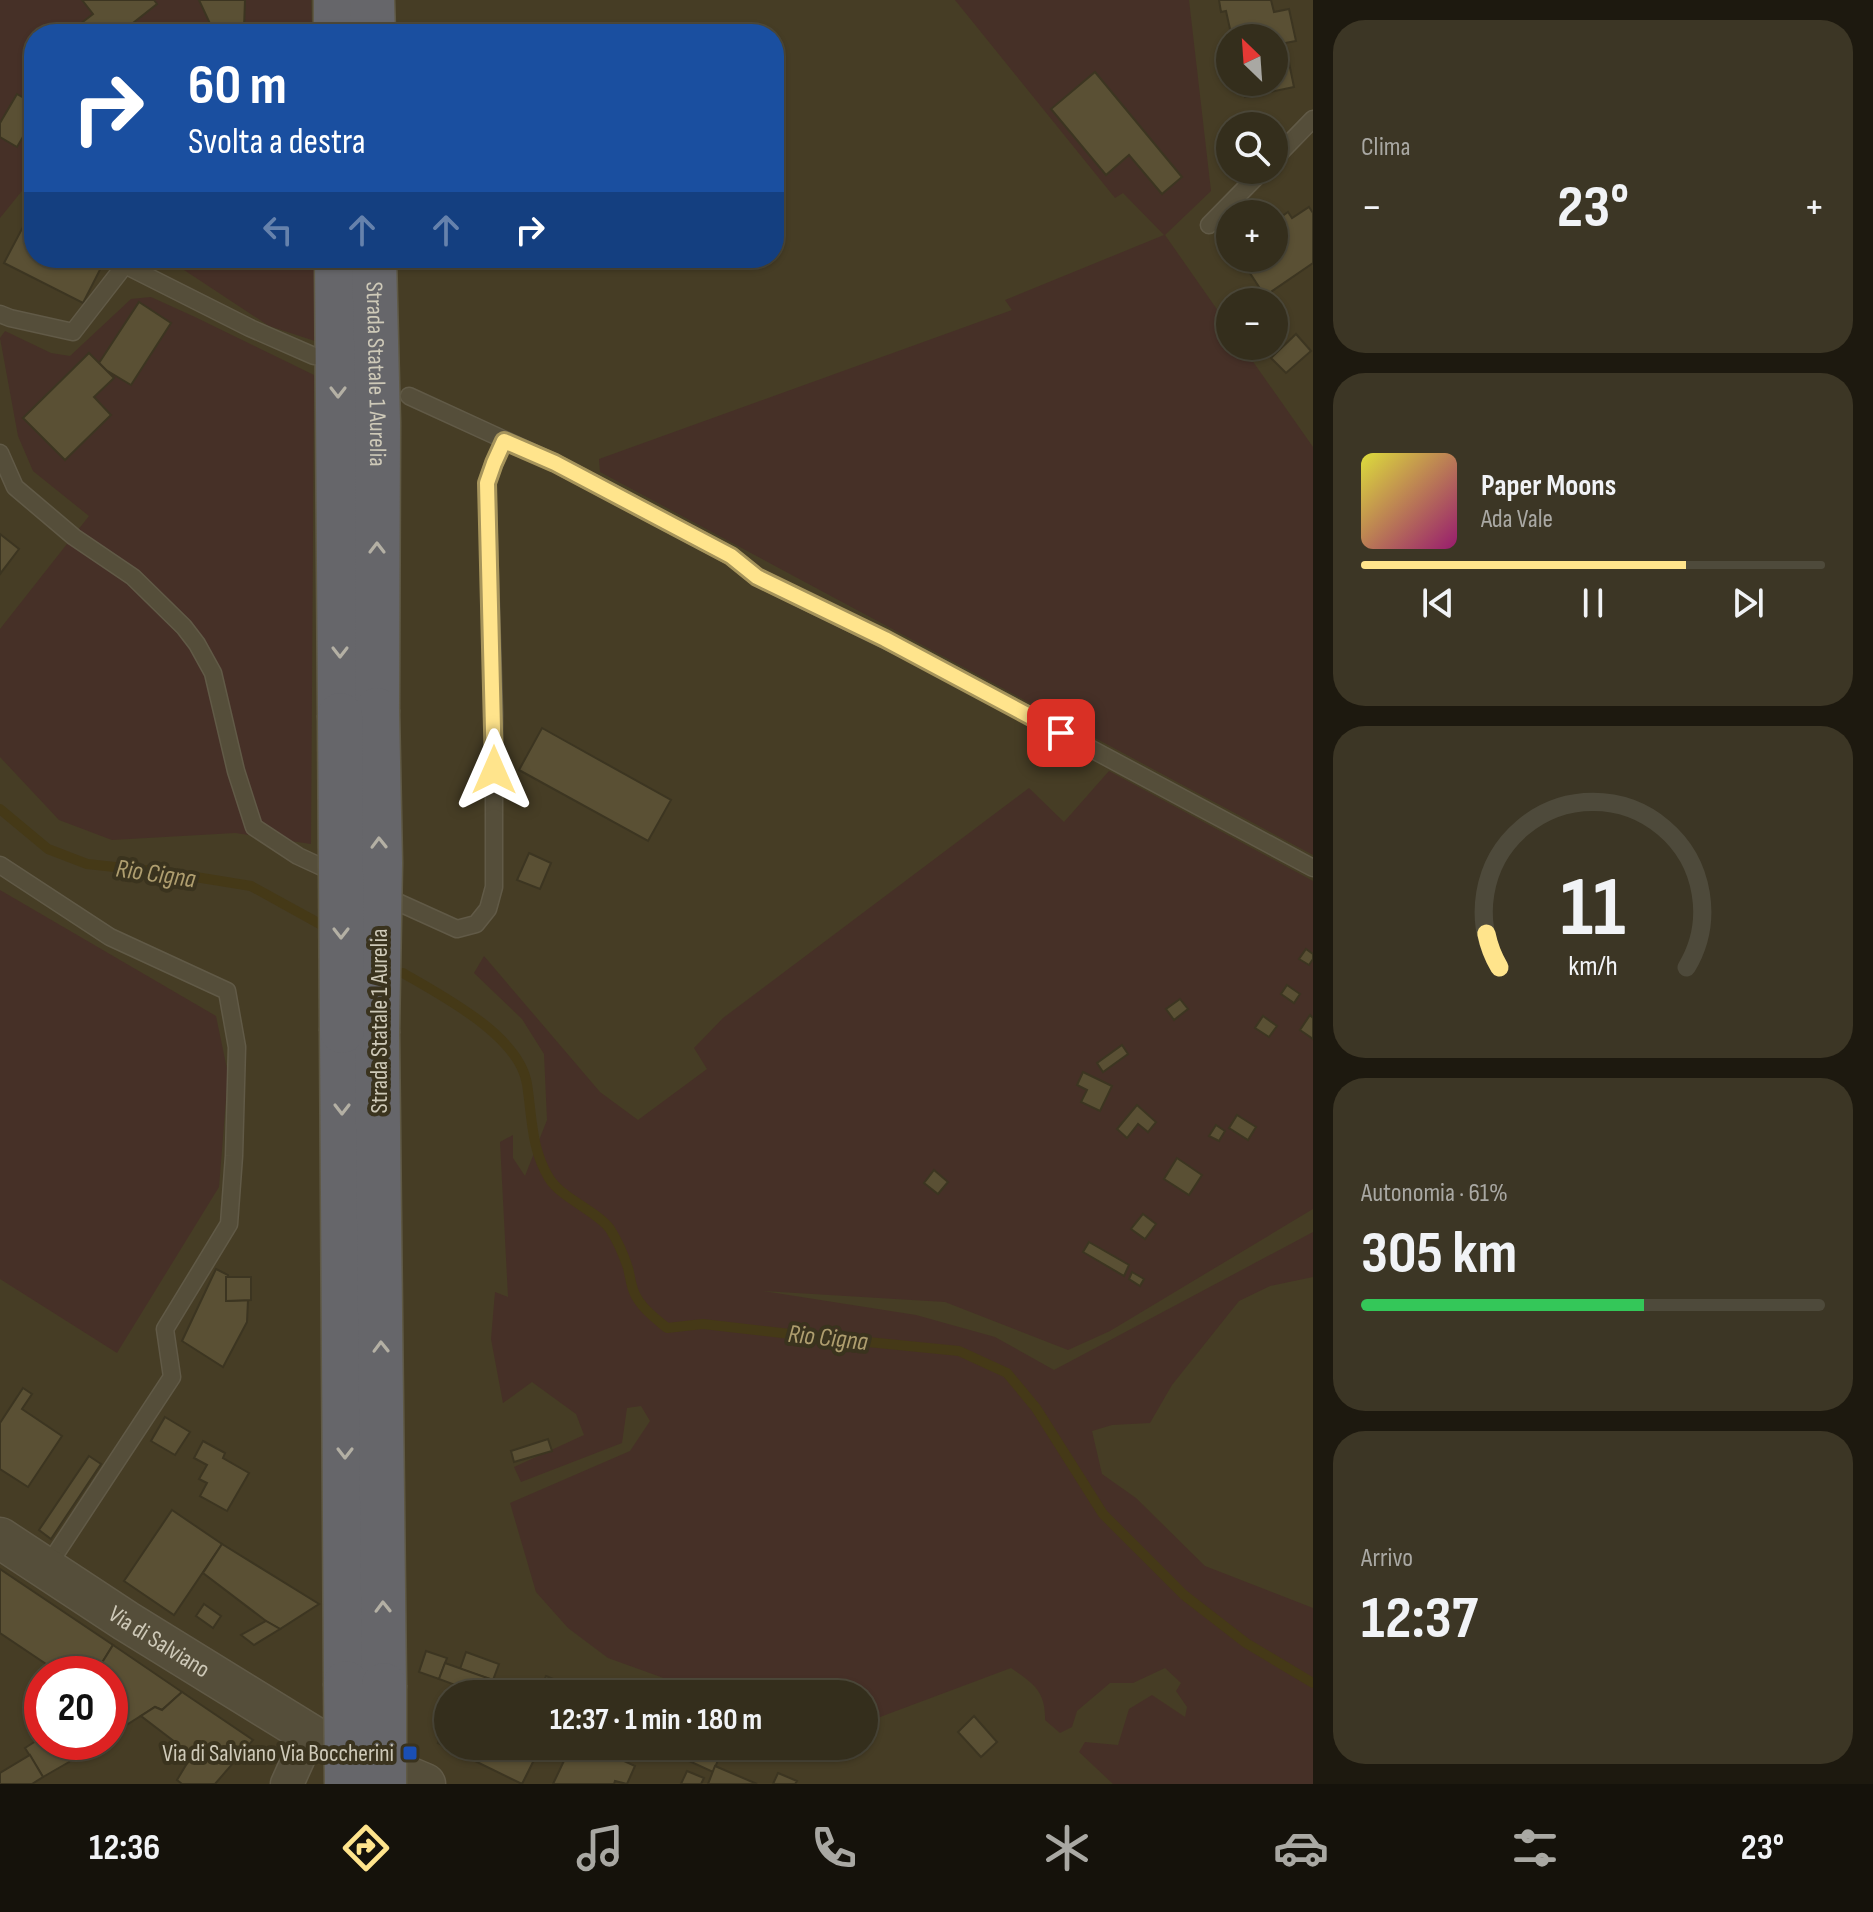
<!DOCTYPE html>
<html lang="it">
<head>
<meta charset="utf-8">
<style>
	:root { --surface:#342e1c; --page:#3c3625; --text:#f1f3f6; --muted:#a9a8a3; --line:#4e4a3b; --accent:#ffe48c }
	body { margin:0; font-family:"Sofia Sans Condensed",sans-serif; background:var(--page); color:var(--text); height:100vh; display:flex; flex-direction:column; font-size:30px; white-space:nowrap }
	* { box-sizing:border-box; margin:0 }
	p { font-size:26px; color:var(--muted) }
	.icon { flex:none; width:44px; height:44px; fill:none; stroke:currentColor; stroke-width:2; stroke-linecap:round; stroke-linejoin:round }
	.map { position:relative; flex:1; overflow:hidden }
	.details { display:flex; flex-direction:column; gap:20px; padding:20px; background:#1d190f; width:560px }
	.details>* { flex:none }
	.guide { position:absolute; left:24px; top:24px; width:760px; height:244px; border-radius:32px; box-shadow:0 2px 6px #0004,0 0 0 2px var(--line); background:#1a4fa0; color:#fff; overflow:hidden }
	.needle { width:52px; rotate:335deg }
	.tools { position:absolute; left:1216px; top:24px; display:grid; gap:16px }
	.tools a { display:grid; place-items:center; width:72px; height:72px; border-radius:50%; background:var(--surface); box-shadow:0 2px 6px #0004,0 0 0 2px var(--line); font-size:40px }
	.speed { position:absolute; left:24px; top:1656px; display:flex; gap:16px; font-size:40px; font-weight:700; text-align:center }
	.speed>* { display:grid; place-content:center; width:104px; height:104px; border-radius:50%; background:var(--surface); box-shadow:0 2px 6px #0004,0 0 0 2px var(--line); line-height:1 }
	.speed .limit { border:12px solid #d22; background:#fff; color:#111 }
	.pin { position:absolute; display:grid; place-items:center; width:68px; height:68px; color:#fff; margin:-34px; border-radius:16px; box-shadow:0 4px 12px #0006 }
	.me { position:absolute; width:88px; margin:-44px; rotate:0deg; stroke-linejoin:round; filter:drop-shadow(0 0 6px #0008) }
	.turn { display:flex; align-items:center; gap:28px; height:168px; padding:0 32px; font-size:36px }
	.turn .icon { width:104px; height:104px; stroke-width:2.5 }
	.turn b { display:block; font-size:56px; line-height:68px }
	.lanes { display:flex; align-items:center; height:76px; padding:0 32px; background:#0003; justify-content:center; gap:40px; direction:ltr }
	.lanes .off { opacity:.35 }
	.big { font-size:60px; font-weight:700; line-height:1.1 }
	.details .widget { flex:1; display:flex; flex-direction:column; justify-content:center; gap:12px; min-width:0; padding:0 28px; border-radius:32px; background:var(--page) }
	.details .dial { align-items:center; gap:0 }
	.dial svg { height:208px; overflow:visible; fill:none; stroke:var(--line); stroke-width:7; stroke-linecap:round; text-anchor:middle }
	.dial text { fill:var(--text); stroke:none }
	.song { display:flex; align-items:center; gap:24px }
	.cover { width:96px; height:96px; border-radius:12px; background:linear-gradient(135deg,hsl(60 70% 55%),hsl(320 70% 35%)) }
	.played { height:8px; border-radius:4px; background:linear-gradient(90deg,var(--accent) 70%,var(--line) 70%) }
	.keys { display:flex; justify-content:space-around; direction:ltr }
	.heat { display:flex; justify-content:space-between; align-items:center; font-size:44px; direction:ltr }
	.charge { height:12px; border-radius:6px; background:linear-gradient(90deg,#34c759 61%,var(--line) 0) }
	.trip { position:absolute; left:434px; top:1680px; width:444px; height:80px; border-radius:40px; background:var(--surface); box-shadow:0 2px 6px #0004,0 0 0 2px var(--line); font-weight:700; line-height:80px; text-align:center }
	.dock { display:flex; height:128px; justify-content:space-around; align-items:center; background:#15120b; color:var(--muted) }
	.dock .icon { width:56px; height:56px }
	.dock .active { color:var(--accent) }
	.dock b { font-size:36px; color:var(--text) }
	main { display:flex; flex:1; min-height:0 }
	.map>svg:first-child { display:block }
	.green { fill:#463027 }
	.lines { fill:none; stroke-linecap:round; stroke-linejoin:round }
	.stream { stroke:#453917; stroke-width:10 }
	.building { fill:#5a5034; stroke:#3c3521; stroke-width:2 }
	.service-casing { stroke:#615a47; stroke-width:19 }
	.minor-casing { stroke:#615a47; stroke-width:35 }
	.tertiary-casing { stroke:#615a47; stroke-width:43 }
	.trunk-casing { stroke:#5f5945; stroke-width:47 }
	.service { stroke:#554e3a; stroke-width:16 }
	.minor { stroke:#554e3a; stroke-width:32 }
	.tertiary { stroke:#554e3a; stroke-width:40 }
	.trunk { stroke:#66666a; stroke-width:44 }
	.trunk-bridge-casing { stroke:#5f5945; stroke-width:47; stroke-linecap:butt }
	.trunk-bridge { stroke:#66666a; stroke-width:44 }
	.oneway { stroke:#b4b0a4 }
	.route-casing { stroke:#a6945b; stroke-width:20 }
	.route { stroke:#ffe48c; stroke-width:14 }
	.transit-dot { fill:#1a4fb4; stroke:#3a331e; stroke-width:3 }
	.labels { text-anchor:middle; stroke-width:8; stroke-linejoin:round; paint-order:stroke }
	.street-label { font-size:24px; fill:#cec9b8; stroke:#3a331e }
	.poi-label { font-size:24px; fill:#cec9b8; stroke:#3a331e; text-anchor:end }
	.water-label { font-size:26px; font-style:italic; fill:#af9e6f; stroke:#3a331e }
</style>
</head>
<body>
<main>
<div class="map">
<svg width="1313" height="1784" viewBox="0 0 1313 1784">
	<rect width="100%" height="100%" fill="#463d25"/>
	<g class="green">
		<polygon points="0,0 311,0 312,34 34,34 34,176 0,218"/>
		<polygon points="955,0 1189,0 1211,191 1165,235 1230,328 1230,346 1242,346 1313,447 1313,855 600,472 599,459 1012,310 1005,300 1164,235 1123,193 1115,198"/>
		<polygon points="161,258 317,258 318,342 269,326 175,264"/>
		<polygon points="151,297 195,317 314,375 311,844 235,833 112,840 59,820 0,757 0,629 89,516 33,471 18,436 0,338 5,331 51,353 70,356 131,299"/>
		<path d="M1109,771l204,110v328l-203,122 -42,19 -123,-48 -182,-11 153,24 79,22 59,33 259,-138v45l-43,9 -31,15 -67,84 -22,38 -38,2 -20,6 10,43 34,24 69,68 108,42v176h-200l-34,-32 6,-10 33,3 11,-36 23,-14 33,22 2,-10 -11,-16 5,-8 -16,-15 -32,15h-23l-33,28 -5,16 -12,6 -15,-13c1,-29 -12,-37 -34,-52l-147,55v-29h-156l-100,-36 -40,-30 -32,-36 -26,-89 120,-52 20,-30 -9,-15 -14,2 -5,35 -101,39 -7,-15 70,-32 -8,-21 -44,-32 -29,21 -12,-64 4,-47 13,5 -8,-155 13,-7v23l12,18 22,-56 -3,-66 -22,-35 -48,-46 10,-17 116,136 38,28 69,-51 -13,-21 29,-30 306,-230 35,34z"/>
		<polygon points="0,890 216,1016 228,1074 219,1187 117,1353 0,1279"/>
	</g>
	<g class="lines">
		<g class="stream">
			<polyline points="0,809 48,849 87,864 171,873 251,886 320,924"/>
			<path d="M403,973c39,23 116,62 124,111 5,32 4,65 22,94 12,20 48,33 61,51 7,11 14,27 18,39 2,8 3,17 6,24 6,15 21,26 33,36l36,-4 114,13 142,14 48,22 29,35 67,106 81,81 62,48 67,40"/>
		</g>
	</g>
	<g class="building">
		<polygon points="82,0 154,0 157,4 119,34 67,34 93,14"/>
		<polygon points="199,0 245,0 244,28 213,30"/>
		<polygon points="1219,0 1271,0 1274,12 1289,9 1296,41 1285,43 1294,87 1245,97 1242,82 1274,82 1274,38 1232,38 1226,11 1221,12"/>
		<polygon points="1095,72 1182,177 1162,194 1129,155 1106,175 1051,109"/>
		<polygon points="17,94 34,104 34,118 17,147 0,137 0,123"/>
		<polygon points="34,206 34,258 106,258 83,303 4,263"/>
		<polygon points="1309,207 1313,213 1313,263 1265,296 1240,258 1274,258 1274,222 1288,212 1292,218"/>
		<polygon points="139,302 171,323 131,385 106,370 99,363"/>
		<polygon points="1296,334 1311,351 1286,373 1271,358"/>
		<polygon points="89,353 114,378 94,397 111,415 65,460 23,418"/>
		<polygon points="0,534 19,549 0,574"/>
		<polygon points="542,728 671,800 648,841 519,770"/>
		<polygon points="529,853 551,863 540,889 517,880"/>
		<polygon points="1306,949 1313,954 1313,959 1309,965 1299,959"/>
		<polygon points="1287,985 1300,994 1294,1003 1281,994"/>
		<polygon points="1180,999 1188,1009 1174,1020 1166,1009"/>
		<polygon points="1310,1015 1313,1018 1313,1039 1300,1030"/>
		<polygon points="1263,1016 1277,1026 1269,1037 1255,1028"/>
		<polygon points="1122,1045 1128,1054 1103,1072 1097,1063"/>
		<polygon points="1083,1072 1112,1086 1100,1111 1081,1102 1087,1090 1077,1085"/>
		<polygon points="1137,1105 1156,1122 1148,1132 1138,1124 1127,1138 1117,1129"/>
		<polygon points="1237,1115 1256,1127 1248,1140 1229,1128"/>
		<polygon points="1216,1125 1225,1131 1219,1141 1209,1136"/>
		<polygon points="1177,1158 1202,1175 1189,1195 1164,1179"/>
		<polygon points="934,1170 948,1182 938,1194 924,1183"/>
		<polygon points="1143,1214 1156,1224 1145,1239 1131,1229"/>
		<polygon points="1089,1242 1129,1265 1124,1276 1083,1252"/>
		<polygon points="216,1269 228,1275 228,1277 226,1277 226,1301 248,1300 247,1322 223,1367 182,1341"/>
		<polygon points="1132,1272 1144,1279 1140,1286 1129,1279"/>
		<polygon points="226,1277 251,1277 251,1300 226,1301"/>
		<polygon points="23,1388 32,1394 22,1409 62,1436 28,1487 0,1469 0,1423"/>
		<polygon points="165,1417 190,1432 175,1455 151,1441"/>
		<polygon points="548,1439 552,1451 514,1462 511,1451"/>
		<polygon points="203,1441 225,1453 223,1458 249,1473 227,1511 200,1496 207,1483 199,1479 207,1465 194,1458"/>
		<polygon points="89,1456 101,1464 51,1539 39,1530"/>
		<polygon points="172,1510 222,1544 174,1615 124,1581"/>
		<polygon points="222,1544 319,1604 280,1629 266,1621 203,1573"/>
		<polygon points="0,1569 113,1645 95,1674 61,1674 0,1633"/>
		<polygon points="204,1604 221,1616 213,1628 196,1616"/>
		<polygon points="266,1621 280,1629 254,1645 241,1635"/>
		<polygon points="113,1645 182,1692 162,1710 155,1707 128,1724 110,1710 110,1674 95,1674"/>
		<polygon points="426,1651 447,1658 439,1679 419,1672"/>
		<polygon points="466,1652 499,1664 493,1680 460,1669"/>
		<polygon points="445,1663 493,1680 488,1694 479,1694 439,1679"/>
		<polygon points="546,1676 572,1687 569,1694 538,1694"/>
		<polygon points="182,1692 253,1740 215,1784 182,1784 177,1780 192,1755 141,1716 155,1707 162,1710"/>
		<polygon points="974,1716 997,1742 981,1757 958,1732"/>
		<polygon points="448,1722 448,1746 541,1746 522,1784 438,1743"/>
		<polygon points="42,1737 42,1742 66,1742 76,1758 43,1777 25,1748"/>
		<polygon points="571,1746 592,1746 635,1766 627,1784 615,1781 614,1784 553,1784"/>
		<polygon points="696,1746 714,1746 723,1749 713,1772 689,1761"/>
		<polygon points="30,1755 43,1777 32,1784 0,1784 0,1773"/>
		<polygon points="715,1766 757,1784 708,1784"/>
		<polygon points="687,1771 704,1778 701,1784 681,1784"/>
		<polygon points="778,1773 797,1781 795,1784 773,1784"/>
	</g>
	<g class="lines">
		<g class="service-casing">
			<g id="service">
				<polyline points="1274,159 1313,119"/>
				<polyline points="1209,225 1263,170"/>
				<polyline points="0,314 10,318 73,332 125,265 250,328 314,356"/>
				<polyline points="409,396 555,463 731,556 757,577 922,658 1313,868"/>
				<polyline points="0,453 15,487 74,537 133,577 184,627 197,644 213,673 236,771 254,827 298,856 339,875"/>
				<polyline points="0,865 110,937 227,991 237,1047 234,1156 229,1224 165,1329 172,1377 47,1567"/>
				<polyline points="382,895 457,929 476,924 488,909 494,887 494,712 487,483 494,463 504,441"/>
			</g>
		</g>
		<g class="minor-casing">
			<polyline id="minor" points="287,1784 309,1735"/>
		</g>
		<g class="tertiary-casing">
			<g id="tertiary">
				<path id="s1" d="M0,1538l126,83 193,119"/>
				<polyline points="406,1776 425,1784"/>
			</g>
		</g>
		<g class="trunk-casing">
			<g id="trunk">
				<polyline points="336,0 336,34"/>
				<polyline points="372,0 373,34"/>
				<polyline points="337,258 340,715"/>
				<path id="s2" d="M374,258l4,165 -1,287"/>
				<polyline points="342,1031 346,1683"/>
				<polyline points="377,1033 384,1685"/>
			</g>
		</g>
		<use href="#service" class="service"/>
		<use href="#minor" class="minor"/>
		<use href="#tertiary" class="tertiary"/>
		<use href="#trunk" class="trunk"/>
		<g class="trunk-bridge-casing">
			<g id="trunk-bridge">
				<polyline points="377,710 380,863 377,1033"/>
				<polyline points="340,715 342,1031"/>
				<polyline points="346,1683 347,1784"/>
				<polyline points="384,1685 384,1784"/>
			</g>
		</g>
		<use href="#trunk-bridge" class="trunk-bridge"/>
	</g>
	<defs><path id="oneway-chevron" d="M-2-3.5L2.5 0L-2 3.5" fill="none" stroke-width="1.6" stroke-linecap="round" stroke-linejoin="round" transform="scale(2)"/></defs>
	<g class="oneway">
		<use href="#oneway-chevron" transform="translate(338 392) rotate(90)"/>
		<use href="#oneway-chevron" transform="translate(377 548) rotate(-90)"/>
		<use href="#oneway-chevron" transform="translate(340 652) rotate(90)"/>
		<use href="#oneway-chevron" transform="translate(379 843) rotate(-91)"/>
		<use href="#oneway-chevron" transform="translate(341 933) rotate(90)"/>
		<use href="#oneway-chevron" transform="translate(342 1109) rotate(90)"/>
		<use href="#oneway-chevron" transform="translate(381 1347) rotate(-91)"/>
		<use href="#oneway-chevron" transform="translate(345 1453) rotate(90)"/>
		<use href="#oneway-chevron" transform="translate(383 1607) rotate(-91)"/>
	</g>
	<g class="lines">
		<g class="route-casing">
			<polyline id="route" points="494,770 487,483 494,463 504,441 555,463 731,556 757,577 885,639 1061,733"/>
		</g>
		<use href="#route" class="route"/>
	</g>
	<rect class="transit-dot" x="402" y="1745" width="16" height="16" rx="4"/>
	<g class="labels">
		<g class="street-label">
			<text dy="8" stroke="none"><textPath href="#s2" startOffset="116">Strada Statale 1 Aurelia</textPath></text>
			<text transform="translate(379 1021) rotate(-90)" y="8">Strada Statale 1 Aurelia</text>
			<text dy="8" stroke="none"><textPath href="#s1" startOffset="190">Via di Salviano</textPath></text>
		</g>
		<g class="poi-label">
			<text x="394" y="1761">Via di Salviano Via Boccherini</text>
		</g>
		<g class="water-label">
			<text transform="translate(156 873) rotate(8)" y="9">Rio Cigna</text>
			<text transform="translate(828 1337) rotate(6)" y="9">Rio Cigna</text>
		</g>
	</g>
</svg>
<div class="tools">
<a><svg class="needle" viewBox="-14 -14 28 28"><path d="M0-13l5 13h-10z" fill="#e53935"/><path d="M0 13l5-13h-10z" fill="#a9a8a3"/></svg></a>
<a><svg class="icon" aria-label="search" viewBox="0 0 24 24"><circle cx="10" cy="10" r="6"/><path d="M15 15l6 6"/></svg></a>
<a>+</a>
<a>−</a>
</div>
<div class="speed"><div class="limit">20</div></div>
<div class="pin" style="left:1061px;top:733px;background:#d93025"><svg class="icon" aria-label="arrive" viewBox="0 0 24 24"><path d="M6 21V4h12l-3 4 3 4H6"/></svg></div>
<svg class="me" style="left:494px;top:770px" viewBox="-20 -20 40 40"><path d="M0-17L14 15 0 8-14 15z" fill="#ffe48c" stroke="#fff" stroke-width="4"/></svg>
<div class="trip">12:37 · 1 min · 180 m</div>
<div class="guide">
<div class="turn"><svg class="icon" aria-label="right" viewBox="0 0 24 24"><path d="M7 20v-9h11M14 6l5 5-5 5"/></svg><div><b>60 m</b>Svolta a destra</div></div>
<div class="lanes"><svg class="icon off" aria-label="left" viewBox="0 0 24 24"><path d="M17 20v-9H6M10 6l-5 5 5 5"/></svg><svg class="icon off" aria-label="ahead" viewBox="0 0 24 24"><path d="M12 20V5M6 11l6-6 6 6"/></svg><svg class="icon off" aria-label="ahead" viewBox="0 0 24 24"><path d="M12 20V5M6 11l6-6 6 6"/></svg><svg class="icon" aria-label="right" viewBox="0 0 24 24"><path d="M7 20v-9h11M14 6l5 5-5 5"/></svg></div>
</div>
</div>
<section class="details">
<div class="widget"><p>Clima</p>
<div class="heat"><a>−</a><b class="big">23°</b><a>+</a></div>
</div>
<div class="widget">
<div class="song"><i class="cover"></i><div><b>Paper Moons</b><p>Ada Vale</p></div></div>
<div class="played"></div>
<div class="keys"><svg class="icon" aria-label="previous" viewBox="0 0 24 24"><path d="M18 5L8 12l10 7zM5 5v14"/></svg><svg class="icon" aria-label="pause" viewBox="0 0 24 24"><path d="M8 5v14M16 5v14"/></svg><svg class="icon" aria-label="next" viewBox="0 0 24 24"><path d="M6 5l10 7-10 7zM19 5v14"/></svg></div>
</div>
<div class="widget dial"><svg viewBox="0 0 100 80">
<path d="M14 69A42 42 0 1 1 86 69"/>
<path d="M14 69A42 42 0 0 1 9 56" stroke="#ffe48c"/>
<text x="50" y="56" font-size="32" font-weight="700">11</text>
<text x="50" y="72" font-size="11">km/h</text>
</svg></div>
<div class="widget"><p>Autonomia · 61%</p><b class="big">305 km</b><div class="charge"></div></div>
<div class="widget"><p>Arrivo</p><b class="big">12:37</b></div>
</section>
</main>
<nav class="dock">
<b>12:36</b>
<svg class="icon active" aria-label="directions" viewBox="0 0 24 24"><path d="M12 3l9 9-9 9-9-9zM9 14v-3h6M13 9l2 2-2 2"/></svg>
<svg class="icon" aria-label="music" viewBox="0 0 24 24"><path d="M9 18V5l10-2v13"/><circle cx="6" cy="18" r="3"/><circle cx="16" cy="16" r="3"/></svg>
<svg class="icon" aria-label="phone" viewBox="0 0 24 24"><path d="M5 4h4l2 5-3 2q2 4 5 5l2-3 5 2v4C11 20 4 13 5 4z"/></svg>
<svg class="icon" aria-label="climate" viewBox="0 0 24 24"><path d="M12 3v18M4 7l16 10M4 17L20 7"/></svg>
<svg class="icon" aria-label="car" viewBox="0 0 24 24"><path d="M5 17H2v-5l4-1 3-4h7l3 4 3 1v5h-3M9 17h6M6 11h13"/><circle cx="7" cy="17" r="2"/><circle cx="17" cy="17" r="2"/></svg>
<svg class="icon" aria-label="filters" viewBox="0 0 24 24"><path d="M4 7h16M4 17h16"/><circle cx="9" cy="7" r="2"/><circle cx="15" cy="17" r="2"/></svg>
<b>23°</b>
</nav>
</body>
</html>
